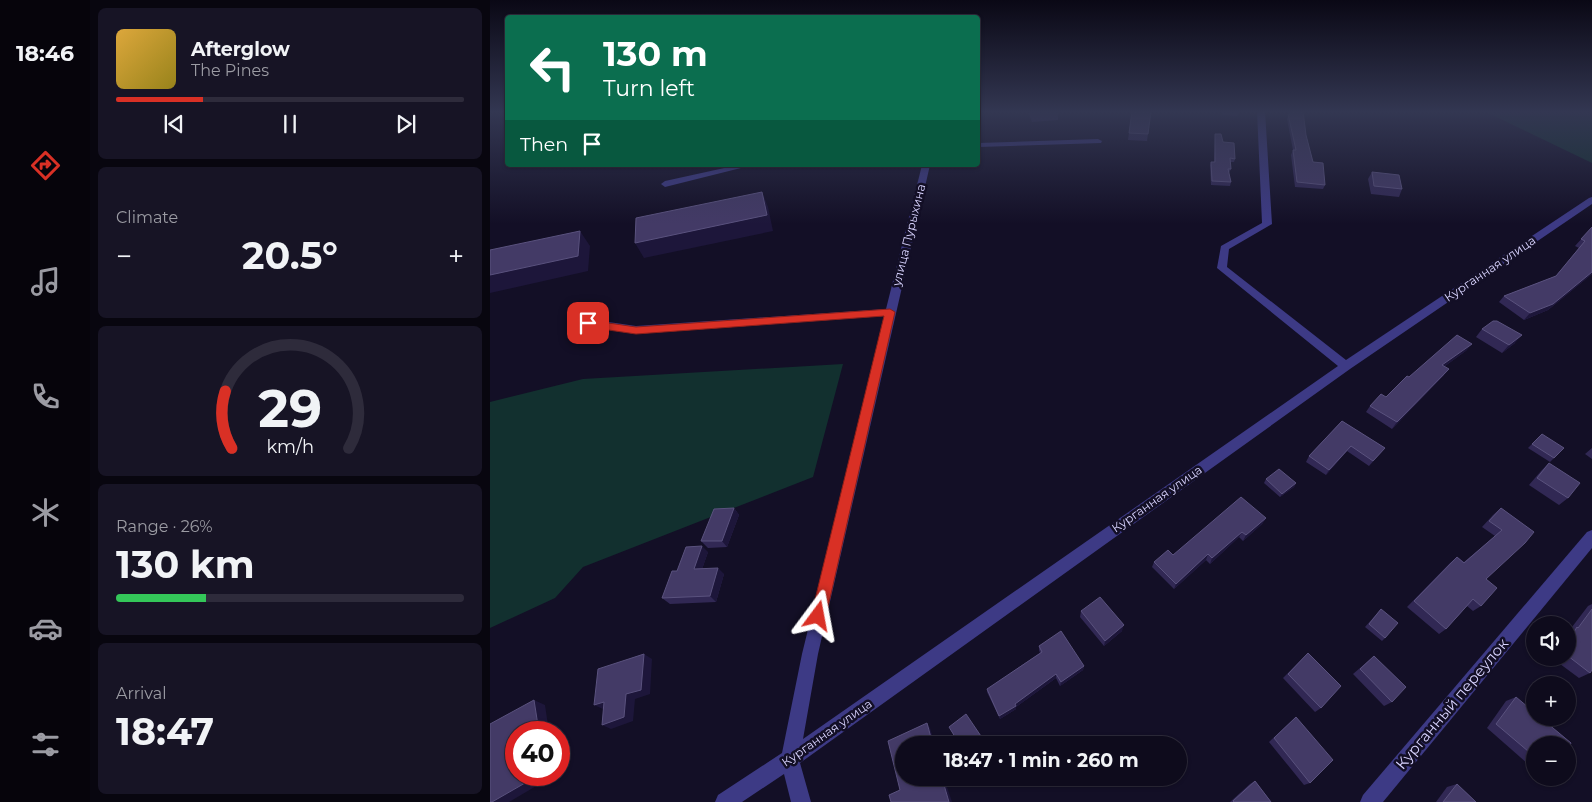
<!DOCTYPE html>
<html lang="en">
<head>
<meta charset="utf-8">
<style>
	:root { --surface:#0e0b1c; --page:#171425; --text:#f1f3f6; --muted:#9b9ba3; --line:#2e2b3b; --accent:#d93025 }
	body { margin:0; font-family:Montserrat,sans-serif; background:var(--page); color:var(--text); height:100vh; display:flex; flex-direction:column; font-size:19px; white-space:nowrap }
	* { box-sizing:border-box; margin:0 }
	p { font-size:16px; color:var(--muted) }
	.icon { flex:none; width:28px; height:28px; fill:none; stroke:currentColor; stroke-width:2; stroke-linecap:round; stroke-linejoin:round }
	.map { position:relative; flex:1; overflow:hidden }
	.sheet { display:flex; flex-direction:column; gap:8px; padding:8px; background:#08060f; width:400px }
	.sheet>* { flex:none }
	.hud { position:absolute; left:15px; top:15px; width:475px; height:152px; border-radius:5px; box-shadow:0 1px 4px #0004,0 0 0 1px var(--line); background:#0b6e4f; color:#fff; overflow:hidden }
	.controls { position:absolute; left:1036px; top:616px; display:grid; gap:10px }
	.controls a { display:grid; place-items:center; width:50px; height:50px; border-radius:50%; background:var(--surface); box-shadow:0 1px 4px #0004,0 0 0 1px var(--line); font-size:25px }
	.speed { position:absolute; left:15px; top:721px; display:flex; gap:10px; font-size:25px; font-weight:700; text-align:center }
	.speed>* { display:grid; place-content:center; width:65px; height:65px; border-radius:50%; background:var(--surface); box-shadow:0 1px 4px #0004,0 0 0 1px var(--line); line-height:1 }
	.speed .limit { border:8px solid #d22; background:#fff; color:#111 }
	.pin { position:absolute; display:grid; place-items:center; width:42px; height:42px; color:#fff; margin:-21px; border-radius:10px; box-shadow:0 2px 8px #0006 }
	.me { position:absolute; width:55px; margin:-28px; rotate:13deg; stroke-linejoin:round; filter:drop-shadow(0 0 4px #0008) }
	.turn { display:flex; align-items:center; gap:18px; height:105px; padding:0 15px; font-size:22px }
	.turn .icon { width:65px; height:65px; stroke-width:2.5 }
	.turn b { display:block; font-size:35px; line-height:42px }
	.then { display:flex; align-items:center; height:48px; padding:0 15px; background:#0003; gap:10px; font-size:19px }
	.big { font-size:38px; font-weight:700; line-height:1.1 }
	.sheet .widget { flex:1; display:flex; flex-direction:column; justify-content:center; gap:8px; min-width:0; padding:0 18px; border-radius:8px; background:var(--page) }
	.sheet .dial { align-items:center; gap:0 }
	.dial svg { height:130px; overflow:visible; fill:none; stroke:var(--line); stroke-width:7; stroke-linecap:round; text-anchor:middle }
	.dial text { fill:var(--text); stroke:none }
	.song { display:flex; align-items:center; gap:15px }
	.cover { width:60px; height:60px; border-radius:8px; background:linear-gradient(135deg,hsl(40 70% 55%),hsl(50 70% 35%)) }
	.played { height:5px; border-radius:2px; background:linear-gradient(90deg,var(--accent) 25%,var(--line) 25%) }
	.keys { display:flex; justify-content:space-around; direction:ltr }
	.heat { display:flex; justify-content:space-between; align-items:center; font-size:28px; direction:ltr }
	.charge { height:8px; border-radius:4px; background:linear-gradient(90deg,#34c759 26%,var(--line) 0) }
	.trip { position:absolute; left:405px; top:736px; width:292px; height:50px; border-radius:25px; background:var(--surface); box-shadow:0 1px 4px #0004,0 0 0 1px var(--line); font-weight:700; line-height:50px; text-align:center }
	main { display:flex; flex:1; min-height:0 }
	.tab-bar { display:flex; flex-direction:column; width:90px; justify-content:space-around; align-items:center; background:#06040b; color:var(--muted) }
	.tab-bar .icon { width:35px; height:35px }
	.tab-bar .on { color:var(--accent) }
	.tab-bar b { font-size:22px; color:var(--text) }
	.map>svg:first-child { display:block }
	.green { fill:#12302f }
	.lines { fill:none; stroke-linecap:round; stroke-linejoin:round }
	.minor { fill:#3d3a85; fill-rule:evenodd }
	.wall { fill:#312854 }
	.shaded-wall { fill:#1d163a }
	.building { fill:#433a66; stroke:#5a527e }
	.route { fill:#d93025; stroke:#8d1f18 }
	.labels { text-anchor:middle; stroke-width:5; stroke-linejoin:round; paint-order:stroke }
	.street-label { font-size:12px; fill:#d9d4ff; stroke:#130f26 }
	.near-street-label { font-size:15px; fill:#d9d4ff; stroke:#130f26 }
</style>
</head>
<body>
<main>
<nav class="tab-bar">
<b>18:46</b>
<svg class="icon on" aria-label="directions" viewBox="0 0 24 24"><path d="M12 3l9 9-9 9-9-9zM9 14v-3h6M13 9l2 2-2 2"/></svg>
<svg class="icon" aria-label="music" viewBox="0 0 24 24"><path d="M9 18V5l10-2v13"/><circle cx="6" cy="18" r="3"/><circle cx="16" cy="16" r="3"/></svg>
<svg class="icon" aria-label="phone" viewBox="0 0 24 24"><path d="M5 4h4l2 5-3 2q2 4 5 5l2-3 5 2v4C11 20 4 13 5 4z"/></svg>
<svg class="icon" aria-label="climate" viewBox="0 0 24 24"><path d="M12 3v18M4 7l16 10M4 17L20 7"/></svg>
<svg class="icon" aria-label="car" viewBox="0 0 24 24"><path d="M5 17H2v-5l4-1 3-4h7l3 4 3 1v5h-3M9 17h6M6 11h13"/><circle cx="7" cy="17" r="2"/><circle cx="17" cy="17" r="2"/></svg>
<svg class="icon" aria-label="filters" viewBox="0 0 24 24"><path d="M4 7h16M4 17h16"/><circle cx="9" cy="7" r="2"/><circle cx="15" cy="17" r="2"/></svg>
</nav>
<section class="sheet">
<div class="widget">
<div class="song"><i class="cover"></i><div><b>Afterglow</b><p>The Pines</p></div></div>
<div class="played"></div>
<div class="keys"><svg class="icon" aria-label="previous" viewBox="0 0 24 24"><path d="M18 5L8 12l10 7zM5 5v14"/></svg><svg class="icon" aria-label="pause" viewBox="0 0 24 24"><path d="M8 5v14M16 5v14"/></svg><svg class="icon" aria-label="next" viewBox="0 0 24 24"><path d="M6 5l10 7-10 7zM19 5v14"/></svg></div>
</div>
<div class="widget"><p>Climate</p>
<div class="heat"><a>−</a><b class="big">20.5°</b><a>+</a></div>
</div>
<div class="widget dial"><svg viewBox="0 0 100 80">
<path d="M14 69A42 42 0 1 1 86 69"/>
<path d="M14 69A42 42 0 0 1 10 34" stroke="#d93025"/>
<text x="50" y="56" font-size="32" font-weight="700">29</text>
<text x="50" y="72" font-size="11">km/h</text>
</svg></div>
<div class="widget"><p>Range · 26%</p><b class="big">130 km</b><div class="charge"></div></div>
<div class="widget"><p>Arrival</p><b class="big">18:47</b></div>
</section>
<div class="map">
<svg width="1102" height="802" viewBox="0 0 1102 802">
	<rect width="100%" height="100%" fill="#130f26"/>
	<g class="green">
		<polygon points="994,111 1102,111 1102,163"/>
		<polygon points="353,364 323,477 93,567 65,598 0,628 0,402 93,379"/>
	</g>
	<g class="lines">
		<g class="minor">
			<polygon points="767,111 775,111 782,224 739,249 737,267 856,360 1099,198 1102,197 1102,204 860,369 310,763 321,802 301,802 294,774 252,802 225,802 228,795 292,753 312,654 395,316 146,334 98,327 94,326 92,323 94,320 98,319 146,326 396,309 432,165 440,165 328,654 313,739 848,366 727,268 731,246 772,223"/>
			<polygon points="608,139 612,141 611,143 488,147 488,143"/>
			<polygon points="248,165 263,165 175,187 171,184 175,181"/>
			<polygon points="1102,530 1102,548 893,802 870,802 873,795 1097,532"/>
		</g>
	</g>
	<g class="wall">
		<polygon points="538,111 568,111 568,120 542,122"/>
		<polygon points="642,111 661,111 657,141 638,140"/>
		<polygon points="733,111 748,111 747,116 732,115"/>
		<polygon points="798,111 813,111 816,135 823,162 835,185 833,189 805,187 801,155 803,150 797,119 799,114"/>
		<polygon points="725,134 745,159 744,162 740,162 741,169 739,173 741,182 740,186 721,185 720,165 721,162 724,162"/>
		<polygon points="882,172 912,189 909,197 881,194 878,179"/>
		<polygon points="1102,227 1102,274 1058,310 1034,320 1009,302 1014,296 1066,276 1089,248 1085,246"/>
		<polygon points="992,329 1025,343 1012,353 986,337"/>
		<polygon points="977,350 955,366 954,375 902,429 876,412 880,406 896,397 919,377"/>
		<polygon points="852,421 895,448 879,466 857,451 836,475 816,462 819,456"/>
		<polygon points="1052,434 1064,458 1060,462 1038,448"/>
		<polygon points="1102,448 1102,459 1095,454"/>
		<polygon points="1059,463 1078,498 1069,505 1039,485 1051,471"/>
		<polygon points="776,479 806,483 804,487 790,497 774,483"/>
		<polygon points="244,508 249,515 237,547 218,548 211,541"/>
		<polygon points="1011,508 1044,532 996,579 991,606 983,611 977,606 956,629 949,634 917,607 960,563 967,557 974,562 1005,536 992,527 1003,515"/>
		<polygon points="776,518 772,524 753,541 749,537 720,564 716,560 684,589 662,567 664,562"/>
		<polygon points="218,552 212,569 234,574 226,602 180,604 172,598 187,571"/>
		<polygon points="1102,604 1102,670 1100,673 1089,678 1062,658 1078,658 1078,632 1079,631 1098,606"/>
		<polygon points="891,609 895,638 892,641 875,627"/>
		<polygon points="591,611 632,631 614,646 590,617"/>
		<polygon points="549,646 594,666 593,670 570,686 566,678 526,707 526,709 510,719 497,692 497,689 550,653 549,650"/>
		<polygon points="818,653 831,708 825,712 793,678"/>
		<polygon points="884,656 902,702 894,706 863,674"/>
		<polygon points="1026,697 1045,745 1045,770 997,728 1016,701"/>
		<polygon points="806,717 820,783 814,785 779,742"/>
		<polygon points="765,781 781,802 740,802 760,784"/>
		<polygon points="967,784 986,802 946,802 957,787"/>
	</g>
	<g class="shaded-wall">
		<polygon points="272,192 278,207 283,231 154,258 145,243"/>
		<polygon points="90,231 100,246 98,271 0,293 0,275"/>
		<polygon points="1102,272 1102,274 1058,310 1034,320 1040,313"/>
		<polygon points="1032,335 1025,343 1012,353 1019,345"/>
		<polygon points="982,344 977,350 948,371 952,365"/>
		<polygon points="959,369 954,375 902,429 907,422"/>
		<polygon points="861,446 857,451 836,475 839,470"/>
		<polygon points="806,483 804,487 790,497 792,494"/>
		<polygon points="244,508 249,515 237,547 232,541"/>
		<polygon points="776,518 772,524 753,541 756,535"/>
		<polygon points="752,532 749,537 720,564 722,558"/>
		<polygon points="212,546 218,552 210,575 204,569"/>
		<polygon points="718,554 716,560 684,589 686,584"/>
		<polygon points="228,568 234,574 226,602 220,596"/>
		<polygon points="634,625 632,631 614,646 615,641"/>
		<polygon points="154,654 162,659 160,694 145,699 143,721 121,729 112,725"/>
		<polygon points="594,666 593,670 570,686 571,682"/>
		<polygon points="566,674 566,678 526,707 526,709 510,719 509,716"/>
		<polygon points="44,700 55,705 59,732 49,732"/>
		<polygon points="114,702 113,709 104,705"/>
		<polygon points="437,723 440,728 445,745 443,745"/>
		<polygon points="49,775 65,775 19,802 2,802"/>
		<polygon points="452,778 454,778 462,802 459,802"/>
	</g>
	<g class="building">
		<polygon points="642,111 661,111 658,134 639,133"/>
		<polygon points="800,111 813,111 816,135 823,162 833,163 835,185 807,182 803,150 806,150 798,114 801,114"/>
		<polygon points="725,134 731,134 733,142 744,143 745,159 740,158 741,169 738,169 741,182 722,181 721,162 725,162"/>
		<polygon points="882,172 909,175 912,189 884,186"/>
		<polygon points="272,192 277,215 145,243 146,218"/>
		<polygon points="1102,227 1102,272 1063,304 1040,313 1014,296 1066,276 1095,241 1091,239"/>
		<polygon points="90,231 88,256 0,275 0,250"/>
		<polygon points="1003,321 1007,321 1032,335 1019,345 992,329"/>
		<polygon points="967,335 982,344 952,365 959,369 907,422 880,406 891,394 896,397 917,376 919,377"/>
		<polygon points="852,421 895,448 883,461 861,446 839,470 819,456"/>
		<polygon points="1052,434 1074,448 1064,458 1042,444"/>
		<polygon points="1059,463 1090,483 1078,498 1047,478"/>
		<polygon points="789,469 806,483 792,494 776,479"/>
		<polygon points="751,497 776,518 756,535 752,532 722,558 718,554 686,584 664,562 678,550 683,555"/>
		<polygon points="244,508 232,541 211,541 224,509"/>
		<polygon points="1011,508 1044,532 1035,543 996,579 1007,588 991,606 983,599 956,629 924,601 967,557 974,563 1012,530 999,521"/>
		<polygon points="212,546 204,569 228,568 220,596 172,598 182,571 187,571 196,547"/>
		<polygon points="610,597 634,625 615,641 591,611"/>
		<polygon points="891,609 908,623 895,638 879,624"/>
		<polygon points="1102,609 1102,670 1100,673 1078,656 1078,641 1087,627 1088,628"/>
		<polygon points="571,631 594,666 571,682 566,674 525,704 526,706 509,716 497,689 552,652 549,646"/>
		<polygon points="818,653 851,686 831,708 798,674"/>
		<polygon points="154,654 151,690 136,694 134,717 112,725 114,702 104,705 108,669"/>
		<polygon points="884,656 916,687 902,702 870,669"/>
		<polygon points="1026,697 1045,713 1045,718 1051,718 1081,743 1078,749 1078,745 1045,745 1045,757 1006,724"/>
		<polygon points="44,700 49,732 26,732 26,775 49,775 2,802 0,802 0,724"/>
		<polygon points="476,714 497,745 470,745 459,727"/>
		<polygon points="806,717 843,760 820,783 784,738"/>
		<polygon points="437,723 443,745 414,745 414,778 452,778 459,802 401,802 399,795 410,790 398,741"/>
		<polygon points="765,781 781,802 744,802 743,801"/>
		<polygon points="967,784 986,802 953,802"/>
	</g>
	<linearGradient id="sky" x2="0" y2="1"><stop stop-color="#0a0815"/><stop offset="0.5" stop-color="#333752"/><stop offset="1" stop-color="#333752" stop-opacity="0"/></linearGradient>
	<rect width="1102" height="224" fill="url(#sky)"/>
	<polygon class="route" points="400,309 405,312 336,616 333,621 328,623 323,621 321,616 394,316 146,334 98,327 93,323 98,320 146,327"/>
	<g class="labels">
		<g class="street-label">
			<text transform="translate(419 235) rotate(-76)" y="4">улица Пурыхина</text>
			<text transform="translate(1000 269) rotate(-34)" y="4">Курганная улица</text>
			<text transform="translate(667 499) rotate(-35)" y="4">Курганная улица</text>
			<text transform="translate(337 733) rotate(-35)" y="4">Курганная улица</text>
		</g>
		<g class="near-street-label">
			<text transform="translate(962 704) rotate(-50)" y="5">Курганный переулок</text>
		</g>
	</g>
</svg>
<div class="controls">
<a><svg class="icon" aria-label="sound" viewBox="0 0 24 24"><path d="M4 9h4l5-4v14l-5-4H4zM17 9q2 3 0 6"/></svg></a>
<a>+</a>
<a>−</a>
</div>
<div class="speed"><div class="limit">40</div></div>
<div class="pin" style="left:98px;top:323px;background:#d93025"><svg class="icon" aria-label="arrive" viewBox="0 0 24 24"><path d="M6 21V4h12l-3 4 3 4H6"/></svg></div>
<svg class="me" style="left:328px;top:616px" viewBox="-20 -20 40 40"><path d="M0-17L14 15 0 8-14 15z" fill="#d93025" stroke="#fff" stroke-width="4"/></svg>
<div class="trip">18:47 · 1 min · 260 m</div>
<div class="hud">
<div class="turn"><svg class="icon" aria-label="left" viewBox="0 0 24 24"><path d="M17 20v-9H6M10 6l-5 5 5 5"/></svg><div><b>130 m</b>Turn left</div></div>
<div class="then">Then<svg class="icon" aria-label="arrive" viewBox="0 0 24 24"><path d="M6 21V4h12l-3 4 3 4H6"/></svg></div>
</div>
</div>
</main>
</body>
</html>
